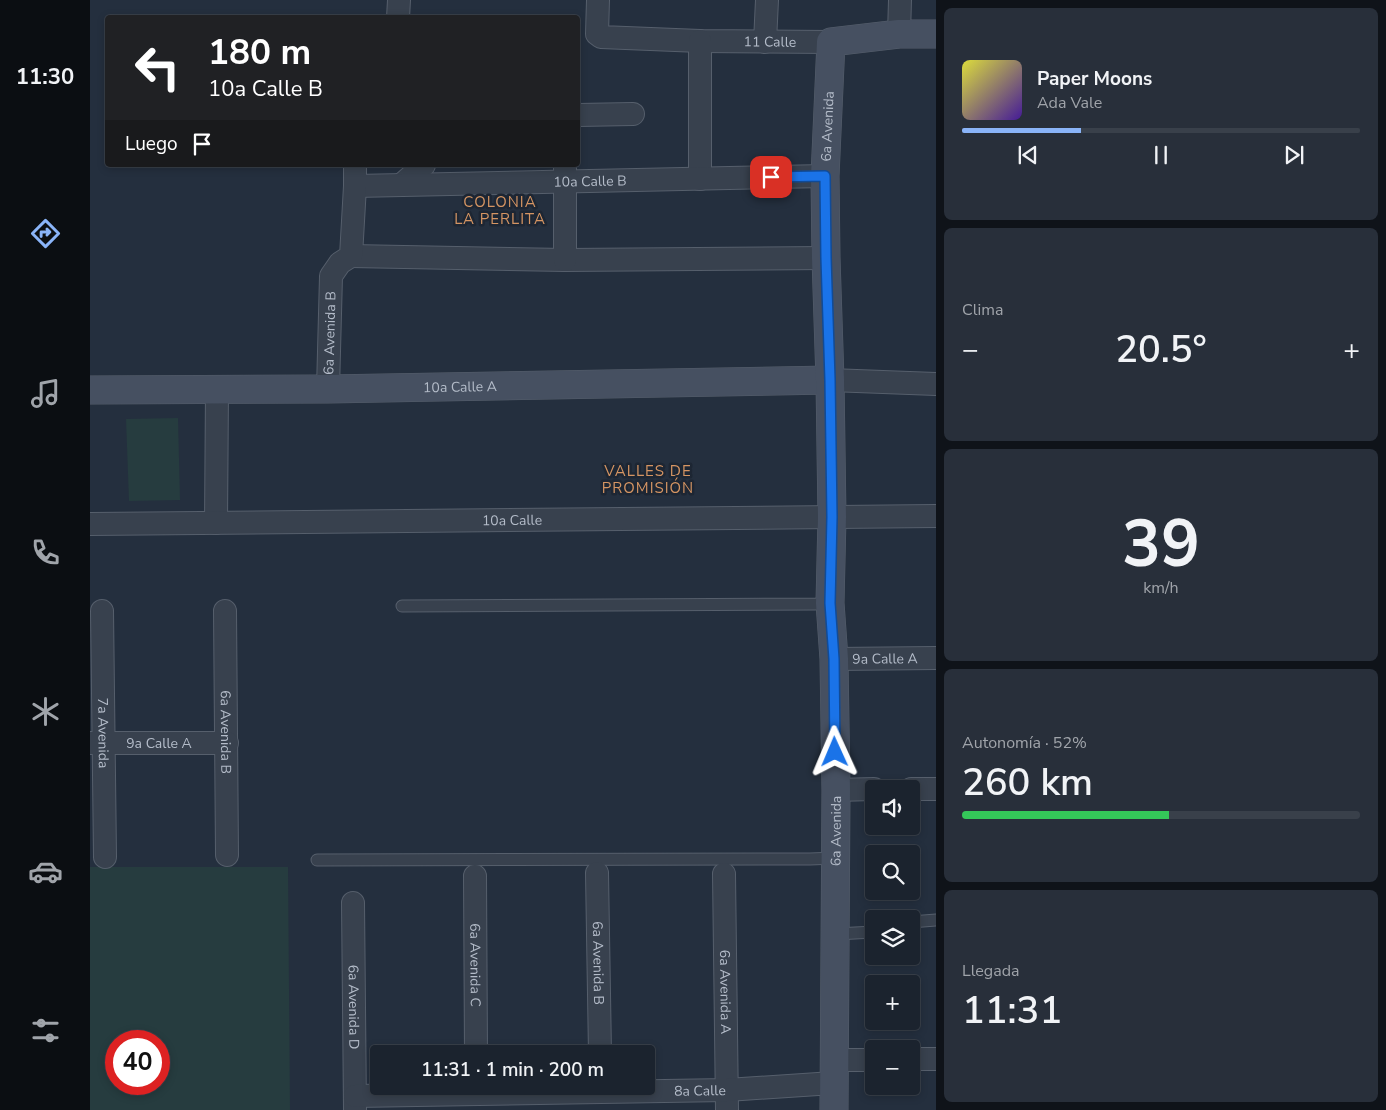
<!DOCTYPE html>
<html lang="es">
<head>
<meta charset="utf-8">
<style>
	:root { --surface:#1b232e; --page:#282f3a; --text:#f1f3f6; --muted:#a0a4aa; --line:#39404a; --accent:#8ab4f8 }
	body { margin:0; font-family:"Nunito Sans",sans-serif; background:var(--page); color:var(--text); height:100vh; display:flex; flex-direction:column; font-size:19px; white-space:nowrap }
	* { box-sizing:border-box; margin:0 }
	p { font-size:16px; color:var(--muted) }
	.icon { flex:none; width:28px; height:28px; fill:none; stroke:currentColor; stroke-width:2; stroke-linecap:round; stroke-linejoin:round }
	.map { position:relative; flex:1; overflow:hidden }
	.panel { display:flex; flex-direction:column; gap:8px; padding:8px; background:#0f1319; width:450px }
	.panel>* { flex:none }
	.guide { position:absolute; left:15px; top:15px; width:475px; height:152px; border-radius:5px; box-shadow:0 2px 8px #0003,0 0 0 1px var(--line); background:#202124; color:#fff; overflow:hidden }
	.fabs { position:absolute; left:775px; top:780px; display:grid; gap:10px }
	.fabs a { display:grid; place-items:center; width:55px; height:55px; border-radius:5px; background:var(--surface); box-shadow:0 2px 8px #0003,0 0 0 1px var(--line); font-size:25px }
	.speed { position:absolute; left:15px; top:1030px; display:flex; gap:10px; font-size:25px; font-weight:700; text-align:center }
	.speed>* { display:grid; place-content:center; width:65px; height:65px; border-radius:50%; background:var(--surface); box-shadow:0 2px 8px #0003,0 0 0 1px var(--line); line-height:1 }
	.speed .limit { border:8px solid #d22; background:#fff; color:#111 }
	.pin { position:absolute; display:grid; place-items:center; width:42px; height:42px; color:#fff; margin:-21px; border-radius:10px; box-shadow:0 2px 8px #0006 }
	.me { position:absolute; width:55px; margin:-28px; rotate:359deg; stroke-linejoin:round; filter:drop-shadow(0 0 4px #0008) }
	.turn { display:flex; align-items:center; gap:18px; height:105px; padding:0 20px; font-size:22px }
	.turn .icon { width:65px; height:65px; stroke-width:2.5 }
	.turn b { display:block; font-size:35px; line-height:42px }
	.then { display:flex; align-items:center; height:48px; padding:0 20px; background:#0003; gap:10px; font-size:19px }
	.big { font-size:38px; font-weight:600; line-height:1.1 }
	.panel .card { flex:1; display:flex; flex-direction:column; justify-content:center; gap:8px; min-width:0; padding:0 18px; border-radius:8px; background:var(--page) }
	.panel .dial { align-items:center; gap:0 }
	.dial b { font-size:65px; line-height:1 }
	.song { display:flex; align-items:center; gap:15px }
	.cover { width:60px; height:60px; border-radius:8px; background:linear-gradient(135deg,hsl(60 70% 55%),hsl(260 70% 35%)) }
	.played { height:5px; border-radius:2px; background:linear-gradient(90deg,var(--accent) 30%,var(--line) 30%) }
	.keys { display:flex; justify-content:space-around; direction:ltr }
	.heat { display:flex; justify-content:space-between; align-items:center; font-size:28px; direction:ltr }
	.charge { height:8px; border-radius:4px; background:linear-gradient(90deg,#34c759 52%,var(--line) 0) }
	.trip { position:absolute; left:280px; top:1045px; width:285px; height:50px; border-radius:5px; background:var(--surface); box-shadow:0 2px 8px #0003,0 0 0 1px var(--line); font-weight:600; line-height:50px; text-align:center }
	main { display:flex; flex:1; min-height:0 }
	.tab-bar { display:flex; flex-direction:column; width:90px; justify-content:space-around; align-items:center; background:#0b0e12; color:var(--muted) }
	.tab-bar .icon { width:35px; height:35px }
	.tab-bar .active { color:var(--accent) }
	.tab-bar b { font-size:22px; color:var(--text) }
	.map>svg:first-child { display:block }
	.green { fill:#263c3f; fill-rule:evenodd }
	.lines { fill:none; stroke-linecap:round; stroke-linejoin:round }
	.lane-casing { stroke:#565f6c; stroke-width:13 }
	.street-casing { stroke:#565f6c; stroke-width:24 }
	.secondary-casing { stroke:#565f6c; stroke-width:29 }
	.lane { stroke:#38414e; stroke-width:11 }
	.street { stroke:#38414e; stroke-width:22 }
	.secondary { stroke:#465061; stroke-width:28 }
	.route-casing { stroke:#114b97; stroke-width:12 }
	.route { stroke:#1a73e8; stroke-width:9 }
	.labels { text-anchor:middle; stroke-width:5; stroke-linejoin:round; paint-order:stroke }
	.street-label { font-size:14px; fill:#b4bcc9; stroke:#1d2633 }
	.neighbourhood-label { font-size:15px; letter-spacing:1px; fill:#d59563; stroke:#1d2633 }
</style>
</head>
<body>
<main>
<nav class="tab-bar">
<b>11:30</b>
<svg class="icon active" aria-label="directions" viewBox="0 0 24 24"><path d="M12 3l9 9-9 9-9-9zM9 14v-3h6M13 9l2 2-2 2"/></svg>
<svg class="icon" aria-label="music" viewBox="0 0 24 24"><path d="M9 18V5l10-2v13"/><circle cx="6" cy="18" r="3"/><circle cx="16" cy="16" r="3"/></svg>
<svg class="icon" aria-label="phone" viewBox="0 0 24 24"><path d="M5 4h4l2 5-3 2q2 4 5 5l2-3 5 2v4C11 20 4 13 5 4z"/></svg>
<svg class="icon" aria-label="climate" viewBox="0 0 24 24"><path d="M12 3v18M4 7l16 10M4 17L20 7"/></svg>
<svg class="icon" aria-label="car" viewBox="0 0 24 24"><path d="M5 17H2v-5l4-1 3-4h7l3 4 3 1v5h-3M9 17h6M6 11h13"/><circle cx="7" cy="17" r="2"/><circle cx="17" cy="17" r="2"/></svg>
<svg class="icon" aria-label="filters" viewBox="0 0 24 24"><path d="M4 7h16M4 17h16"/><circle cx="9" cy="7" r="2"/><circle cx="15" cy="17" r="2"/></svg>
</nav>
<div class="map">
<svg width="846" height="1110" viewBox="0 0 846 1110">
	<rect width="100%" height="100%" fill="#242f3e"/>
	<g class="green">
		<polygon points="88,418 90,500 39,501 36,419"/>
		<path d="M0,867h198l2,243h-200zM26,1041h43v43h-43z"/>
	</g>
	<g class="lines">
		<g class="lane-casing">
			<g id="lane">
				<polyline points="312,606 726,604 740,603"/>
				<polyline points="227,860 720,859 745,858"/>
				<polyline points="821,922 846,920"/>
				<polyline points="746,934 784,932"/>
			</g>
		</g>
		<g class="street-casing">
			<g id="street">
				<path id="s1" d="M508,0l-1,34 4,3 99,4 131,1"/>
				<polyline points="308,18 309,0"/>
				<polyline points="809,34 810,0"/>
				<polyline points="675,42 677,0"/>
				<polyline points="488,115 543,114"/>
				<polyline points="610,179 610,41"/>
				<polyline points="311,185 334,165"/>
				<path id="s2" d="M265,186l470,-10"/>
				<polyline points="261,256 475,260 736,258"/>
				<polyline points="475,260 475,165"/>
				<polyline points="740,380 846,384"/>
				<path id="s3" d="M238,389l3,-113 9,-13 11,-7 4,-70v-21"/>
				<polyline points="126,523 127,390"/>
				<path id="s4" d="M0,524l846,-8"/>
				<path id="s5" d="M12,611l3,246"/>
				<path id="s6" d="M135,611l2,244"/>
				<path id="s7" d="M744,659l102,-1"/>
				<path id="s8" d="M0,743h137"/>
				<polyline points="821,789 846,789"/>
				<polyline points="746,790 784,789"/>
				<path id="s9" d="M507,873l3,181"/>
				<path id="s10" d="M634,874l3,236"/>
				<path id="s11" d="M385,876l1,178"/>
				<path id="s12" d="M263,903l2,207"/>
				<polyline points="821,1059 846,1059"/>
				<polyline points="743,1060 784,1060"/>
				<path id="s13" d="M265,1096l372,-6 106,-7"/>
			</g>
		</g>
		<g class="secondary-casing">
			<g id="secondary">
				<path id="s14" d="M0,390l238,-1 502,-9"/>
				<path id="s15" d="M744,1110l2,-320 -2,-131 -4,-56 2,-86 -2,-137 -4,-122 -1,-82 6,-134 68,-8h37"/>
			</g>
		</g>
		<use href="#lane" class="lane"/>
		<use href="#street" class="street"/>
		<use href="#secondary" class="secondary"/>
	</g>
	<g class="lines">
		<g class="route-casing">
			<polyline id="route" points="681,177 735,176 736,258 740,380 742,517 740,603 744,659 745,752"/>
		</g>
		<use href="#route" class="route"/>
	</g>
	<g class="labels">
		<g class="street-label">
			<text dy="5" stroke="none"><textPath href="#s1" startOffset="208">11 Calle</textPath></text>
			<text dy="5" stroke="none"><textPath href="#s15" startOffset="984">6a Avenida</textPath></text>
			<text dy="5" stroke="none"><textPath href="#s2" startOffset="235">10a Calle B</textPath></text>
			<text dy="5" stroke="none"><textPath href="#s3" startOffset="56">6a Avenida B</textPath></text>
			<text dy="5" stroke="none"><textPath href="#s14" startOffset="370">10a Calle A</textPath></text>
			<text dy="5" stroke="none"><textPath href="#s4" startOffset="422">10a Calle</textPath></text>
			<text dy="5" stroke="none"><textPath href="#s7" startOffset="51">9a Calle A</textPath></text>
			<text dy="5" stroke="none"><textPath href="#s6" startOffset="121">6a Avenida B</textPath></text>
			<text dy="5" stroke="none"><textPath href="#s5" startOffset="122">7a Avenida</textPath></text>
			<text dy="5" stroke="none"><textPath href="#s8" startOffset="69">9a Calle A</textPath></text>
			<text dy="5" stroke="none"><textPath href="#s15" startOffset="279">6a Avenida</textPath></text>
			<text dy="5" stroke="none"><textPath href="#s9" startOffset="90">6a Avenida B</textPath></text>
			<text dy="5" stroke="none"><textPath href="#s11" startOffset="89">6a Avenida C</textPath></text>
			<text dy="5" stroke="none"><textPath href="#s10" startOffset="118">6a Avenida A</textPath></text>
			<text dy="5" stroke="none"><textPath href="#s12" startOffset="104">6a Avenida D</textPath></text>
			<text dy="5" stroke="none"><textPath href="#s13" startOffset="345">8a Calle</textPath></text>
		</g>
		<g class="neighbourhood-label">
			<text x="410" y="207">COLONIA<tspan x="410" dy="17">LA PERLITA</tspan></text>
			<text x="558" y="476">VALLES DE<tspan x="558" dy="17">PROMISIÓN</tspan></text>
		</g>
	</g>
</svg>
<div class="fabs">
<a><svg class="icon" aria-label="sound" viewBox="0 0 24 24"><path d="M4 9h4l5-4v14l-5-4H4zM17 9q2 3 0 6"/></svg></a>
<a><svg class="icon" aria-label="search" viewBox="0 0 24 24"><circle cx="10" cy="10" r="6"/><path d="M15 15l6 6"/></svg></a>
<a><svg class="icon" aria-label="layers" viewBox="0 0 24 24"><path d="M12 4l9 5-9 5-9-5zM3 14l9 5 9-5"/></svg></a>
<a>+</a>
<a>−</a>
</div>
<div class="speed"><div class="limit">40</div></div>
<div class="pin" style="left:681px;top:177px;background:#d93025"><svg class="icon" aria-label="arrive" viewBox="0 0 24 24"><path d="M6 21V4h12l-3 4 3 4H6"/></svg></div>
<svg class="me" style="left:745px;top:752px" viewBox="-20 -20 40 40"><path d="M0-17L14 15 0 8-14 15z" fill="#1a73e8" stroke="#fff" stroke-width="4"/></svg>
<div class="trip">11:31 · 1 min · 200 m</div>
<div class="guide">
<div class="turn"><svg class="icon" aria-label="left" viewBox="0 0 24 24"><path d="M17 20v-9H6M10 6l-5 5 5 5"/></svg><div><b>180 m</b>10a Calle B</div></div>
<div class="then">Luego<svg class="icon" aria-label="arrive" viewBox="0 0 24 24"><path d="M6 21V4h12l-3 4 3 4H6"/></svg></div>
</div>
</div>
<section class="panel">
<div class="card">
<div class="song"><i class="cover"></i><div><b>Paper Moons</b><p>Ada Vale</p></div></div>
<div class="played"></div>
<div class="keys"><svg class="icon" aria-label="previous" viewBox="0 0 24 24"><path d="M18 5L8 12l10 7zM5 5v14"/></svg><svg class="icon" aria-label="pause" viewBox="0 0 24 24"><path d="M8 5v14M16 5v14"/></svg><svg class="icon" aria-label="next" viewBox="0 0 24 24"><path d="M6 5l10 7-10 7zM19 5v14"/></svg></div>
</div>
<div class="card"><p>Clima</p>
<div class="heat"><a>−</a><b class="big">20.5°</b><a>+</a></div>
</div>
<div class="card dial"><b>39</b><p>km/h</p></div>
<div class="card"><p>Autonomía · 52%</p><b class="big">260 km</b><div class="charge"></div></div>
<div class="card"><p>Llegada</p><b class="big">11:31</b></div>
</section>
</main>
</body>
</html>
